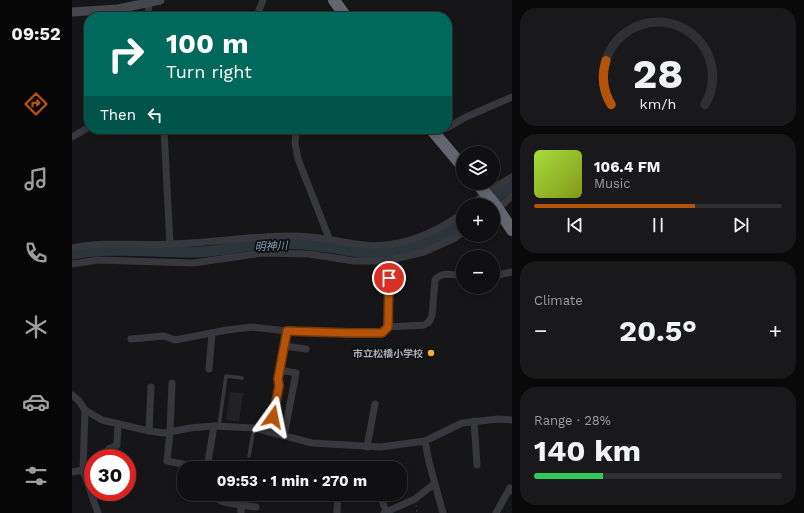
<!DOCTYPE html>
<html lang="en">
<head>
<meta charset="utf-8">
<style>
	:root { --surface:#101012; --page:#19191b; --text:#f1f3f6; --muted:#9c9d9f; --line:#303032; --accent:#b45309 }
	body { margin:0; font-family:"Work Sans","Noto Sans JP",sans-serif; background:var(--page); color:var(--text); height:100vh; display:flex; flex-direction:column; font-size:15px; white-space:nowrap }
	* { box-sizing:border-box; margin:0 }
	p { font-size:13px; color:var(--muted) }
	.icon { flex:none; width:22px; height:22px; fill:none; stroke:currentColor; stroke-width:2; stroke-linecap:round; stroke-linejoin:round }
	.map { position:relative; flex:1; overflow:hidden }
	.details { display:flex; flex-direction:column; gap:8px; padding:8px; background:#09090a; width:292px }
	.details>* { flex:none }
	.hud { position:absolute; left:12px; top:12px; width:368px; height:122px; border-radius:16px; box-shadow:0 2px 6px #0003,0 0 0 1px var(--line); background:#00695c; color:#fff; overflow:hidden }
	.tools { position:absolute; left:384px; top:146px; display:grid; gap:8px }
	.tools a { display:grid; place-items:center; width:44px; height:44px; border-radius:50%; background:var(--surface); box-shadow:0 2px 6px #0003,0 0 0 1px var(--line); font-size:20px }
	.speed { position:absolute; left:12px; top:449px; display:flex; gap:8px; font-size:20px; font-weight:700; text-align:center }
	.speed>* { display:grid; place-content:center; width:52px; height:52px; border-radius:50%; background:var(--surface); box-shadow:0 2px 6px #0003,0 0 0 1px var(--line); line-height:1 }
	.speed .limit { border:6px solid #d22; background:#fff; color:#111 }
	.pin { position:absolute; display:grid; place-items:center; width:34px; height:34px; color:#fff; margin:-17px; border:2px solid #fff; border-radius:50%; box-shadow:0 1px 4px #0007 }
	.me { position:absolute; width:44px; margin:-22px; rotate:12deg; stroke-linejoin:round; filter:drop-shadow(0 0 3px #0008) }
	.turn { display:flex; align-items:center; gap:14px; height:84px; padding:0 16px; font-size:18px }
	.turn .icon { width:52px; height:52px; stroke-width:2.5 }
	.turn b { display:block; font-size:28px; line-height:34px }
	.then { display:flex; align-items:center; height:38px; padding:0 16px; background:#0003; gap:8px; font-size:15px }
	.big { font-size:30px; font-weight:700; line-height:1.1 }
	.details .tile { flex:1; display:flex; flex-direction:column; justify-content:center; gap:6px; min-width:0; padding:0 14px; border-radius:16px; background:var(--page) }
	.details .dial { align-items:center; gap:0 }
	.dial svg { height:104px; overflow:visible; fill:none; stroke:var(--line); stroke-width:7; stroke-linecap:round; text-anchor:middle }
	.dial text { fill:var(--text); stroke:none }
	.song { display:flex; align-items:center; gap:12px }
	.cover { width:48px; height:48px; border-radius:6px; background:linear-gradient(135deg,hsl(80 70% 55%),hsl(70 70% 35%)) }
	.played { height:4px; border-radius:2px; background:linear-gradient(90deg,var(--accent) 65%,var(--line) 65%) }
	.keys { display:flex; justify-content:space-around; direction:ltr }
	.heat { display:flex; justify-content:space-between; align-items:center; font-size:22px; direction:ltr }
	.charge { height:6px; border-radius:3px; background:linear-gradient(90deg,#34c759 28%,var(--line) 0) }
	.trip { position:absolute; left:105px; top:461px; width:230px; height:40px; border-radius:16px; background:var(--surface); box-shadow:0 2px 6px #0003,0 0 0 1px var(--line); font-weight:700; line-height:40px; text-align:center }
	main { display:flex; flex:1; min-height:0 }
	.tabs { display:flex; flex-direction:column; width:72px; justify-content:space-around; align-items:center; background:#060607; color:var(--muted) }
	.tabs .icon { width:28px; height:28px }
	.tabs .selected { color:var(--accent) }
	.tabs b { font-size:18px; color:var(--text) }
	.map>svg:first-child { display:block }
	.built { fill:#222225 }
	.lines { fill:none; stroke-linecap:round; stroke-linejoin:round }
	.river { stroke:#2c353c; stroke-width:11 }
	.path { stroke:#3d3f44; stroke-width:1; stroke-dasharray:2 3; stroke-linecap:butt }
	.lane { stroke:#37383d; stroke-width:3.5 }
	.street { stroke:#37383d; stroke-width:7 }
	.secondary { stroke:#45474d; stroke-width:9 }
	.highway { stroke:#63666e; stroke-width:12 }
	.route-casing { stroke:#753606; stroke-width:10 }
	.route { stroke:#b45309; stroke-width:7 }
	.poi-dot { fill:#f2b134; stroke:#111113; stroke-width:1.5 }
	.labels { text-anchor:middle; stroke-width:4; stroke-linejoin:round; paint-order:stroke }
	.poi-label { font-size:10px; font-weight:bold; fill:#a8adb8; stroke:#111113; text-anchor:end }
	.water-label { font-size:11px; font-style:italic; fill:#7f9bb3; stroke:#111113 }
</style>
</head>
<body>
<main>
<nav class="tabs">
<b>09:52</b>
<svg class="icon selected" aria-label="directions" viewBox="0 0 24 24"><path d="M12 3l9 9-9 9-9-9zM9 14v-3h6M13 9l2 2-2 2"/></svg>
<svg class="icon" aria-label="music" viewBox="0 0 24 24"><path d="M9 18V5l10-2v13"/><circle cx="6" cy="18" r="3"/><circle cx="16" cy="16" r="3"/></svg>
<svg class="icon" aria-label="phone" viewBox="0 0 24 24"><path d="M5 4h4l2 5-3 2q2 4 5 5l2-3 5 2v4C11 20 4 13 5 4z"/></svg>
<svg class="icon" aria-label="climate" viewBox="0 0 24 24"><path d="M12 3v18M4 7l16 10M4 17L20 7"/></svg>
<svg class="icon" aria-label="car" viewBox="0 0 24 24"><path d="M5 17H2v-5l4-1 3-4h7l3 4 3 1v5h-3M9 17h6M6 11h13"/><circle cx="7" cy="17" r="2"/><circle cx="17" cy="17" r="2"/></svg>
<svg class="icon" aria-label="filters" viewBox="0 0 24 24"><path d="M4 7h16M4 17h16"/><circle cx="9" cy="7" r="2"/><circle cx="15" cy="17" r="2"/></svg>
</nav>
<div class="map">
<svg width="440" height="513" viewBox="0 0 440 513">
	<rect width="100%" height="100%" fill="#161618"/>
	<polygon class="built" points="158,392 171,393 167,422 154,420"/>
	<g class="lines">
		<g class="river">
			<polyline points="414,205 432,191 440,187"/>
			<path d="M0,254c42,-8 85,-1 127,-2 19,-1 37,-5 55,-7 16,-1 33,-2 48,-1 20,1 39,6 58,8 36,5 72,-10 103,-29"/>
		</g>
		<polyline class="path" points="344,505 345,513"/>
		<g class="lane">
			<polyline points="147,426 154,376 170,378"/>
			<polyline points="177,456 182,428"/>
		</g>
		<g class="street">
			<polyline points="76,17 77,2"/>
			<polyline points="182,17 186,13 191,0"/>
			<polyline points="375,128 394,117 440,97"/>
			<polyline points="92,129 98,245"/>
			<polyline points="221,129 224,133 223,143 226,159 257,238"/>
			<polyline points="0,137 17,127"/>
			<polyline points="400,205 413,193 440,177"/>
			<polyline points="424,210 440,196"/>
			<path d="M0,248c33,-7 66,-2 99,-4 41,-1 81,-8 121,-8 25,0 48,6 72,9 35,4 71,-12 99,-32"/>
			<polyline points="0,264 26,260 121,263 190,253 237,254 282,261 314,261 352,252 383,238 391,232"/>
			<polyline points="421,276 440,272"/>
			<path d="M316,327l36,-2 5,-3 3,-6 3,-36c6,-9 19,-5 28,-4"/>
			<polyline points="215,331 277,333 310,333 316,327 317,278 330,277"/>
			<polyline points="59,339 92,336 103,340 155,330 180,327 215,331 206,379 207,386 197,432"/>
			<polyline points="212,346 234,349"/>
			<polyline points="137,369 140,333"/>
			<polyline points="208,370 224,373 212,436"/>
			<polyline points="100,383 98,432 95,461 130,468"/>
			<polyline points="0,395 7,401 13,410 11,470 26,513"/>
			<polyline points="13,410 30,420 77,431 92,433 118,428 142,426 182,428 240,443 309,447 353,441 390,423 426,419 440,420"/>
			<polyline points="402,421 405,465"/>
			<polyline points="77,431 79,387"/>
			<polyline points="353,441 357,462 371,513"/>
			<polyline points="295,447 303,404"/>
			<polyline points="37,449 45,445 46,424"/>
			<polyline points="135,468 142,426"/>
			<polyline points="0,472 11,470"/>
			<path d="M141,494c3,2 5,5 8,7 4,2 28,5 35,6"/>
			<polyline points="308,494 314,512"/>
			<polyline points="169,513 169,504"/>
			<polyline points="265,513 266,494"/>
			<polyline points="312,513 343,499 362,484"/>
			<polyline points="424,513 438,488 440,491"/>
		</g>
		<polyline class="secondary" points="0,12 46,9 88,0"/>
		<g class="highway">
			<polyline points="262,0 274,17"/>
			<polyline points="359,129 391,167"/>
			<polyline points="405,183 424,206 440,230"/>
		</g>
	</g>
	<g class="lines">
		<g class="route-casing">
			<polyline id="route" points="201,417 207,386 206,379 215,331 277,333 310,333 316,327 317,278"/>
		</g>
		<use href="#route" class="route"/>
	</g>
	<circle class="poi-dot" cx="359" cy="353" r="4"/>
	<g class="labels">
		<g class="poi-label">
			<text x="351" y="357">市立松橋小学校</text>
		</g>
		<g class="water-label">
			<text transform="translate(199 246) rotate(-3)" y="4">明神川</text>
		</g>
	</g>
</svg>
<div class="tools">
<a><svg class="icon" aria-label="layers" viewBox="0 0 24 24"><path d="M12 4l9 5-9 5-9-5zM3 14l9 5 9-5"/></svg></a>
<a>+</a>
<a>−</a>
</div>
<div class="speed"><div class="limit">30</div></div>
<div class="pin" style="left:317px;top:278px;background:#d93025"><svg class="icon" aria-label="arrive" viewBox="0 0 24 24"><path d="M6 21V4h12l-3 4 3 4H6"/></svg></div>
<svg class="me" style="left:201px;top:417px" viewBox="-20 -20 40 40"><path d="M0-17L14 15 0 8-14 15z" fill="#b45309" stroke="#fff" stroke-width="4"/></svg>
<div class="trip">09:53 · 1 min · 270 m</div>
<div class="hud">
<div class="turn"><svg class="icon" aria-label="right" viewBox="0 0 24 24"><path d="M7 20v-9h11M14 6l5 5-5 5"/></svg><div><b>100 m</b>Turn right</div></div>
<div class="then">Then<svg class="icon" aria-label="left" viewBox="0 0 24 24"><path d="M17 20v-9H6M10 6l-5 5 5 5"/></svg></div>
</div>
</div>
<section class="details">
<div class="tile dial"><svg viewBox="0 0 100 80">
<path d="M14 69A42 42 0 1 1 86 69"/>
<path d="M14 69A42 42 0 0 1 10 35" stroke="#b45309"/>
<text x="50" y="56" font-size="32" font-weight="700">28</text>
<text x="50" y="72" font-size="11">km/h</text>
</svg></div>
<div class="tile">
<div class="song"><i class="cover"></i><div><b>106.4 FM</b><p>Music</p></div></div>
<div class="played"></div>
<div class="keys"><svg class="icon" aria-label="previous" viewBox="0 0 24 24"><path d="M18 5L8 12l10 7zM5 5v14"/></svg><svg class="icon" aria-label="pause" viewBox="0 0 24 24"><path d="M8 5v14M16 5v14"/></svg><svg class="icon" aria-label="next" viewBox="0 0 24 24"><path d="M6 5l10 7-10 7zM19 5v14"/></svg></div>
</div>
<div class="tile"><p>Climate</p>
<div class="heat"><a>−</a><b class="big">20.5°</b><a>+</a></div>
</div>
<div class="tile"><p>Range · 28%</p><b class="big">140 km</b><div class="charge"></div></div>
</section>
</main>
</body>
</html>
